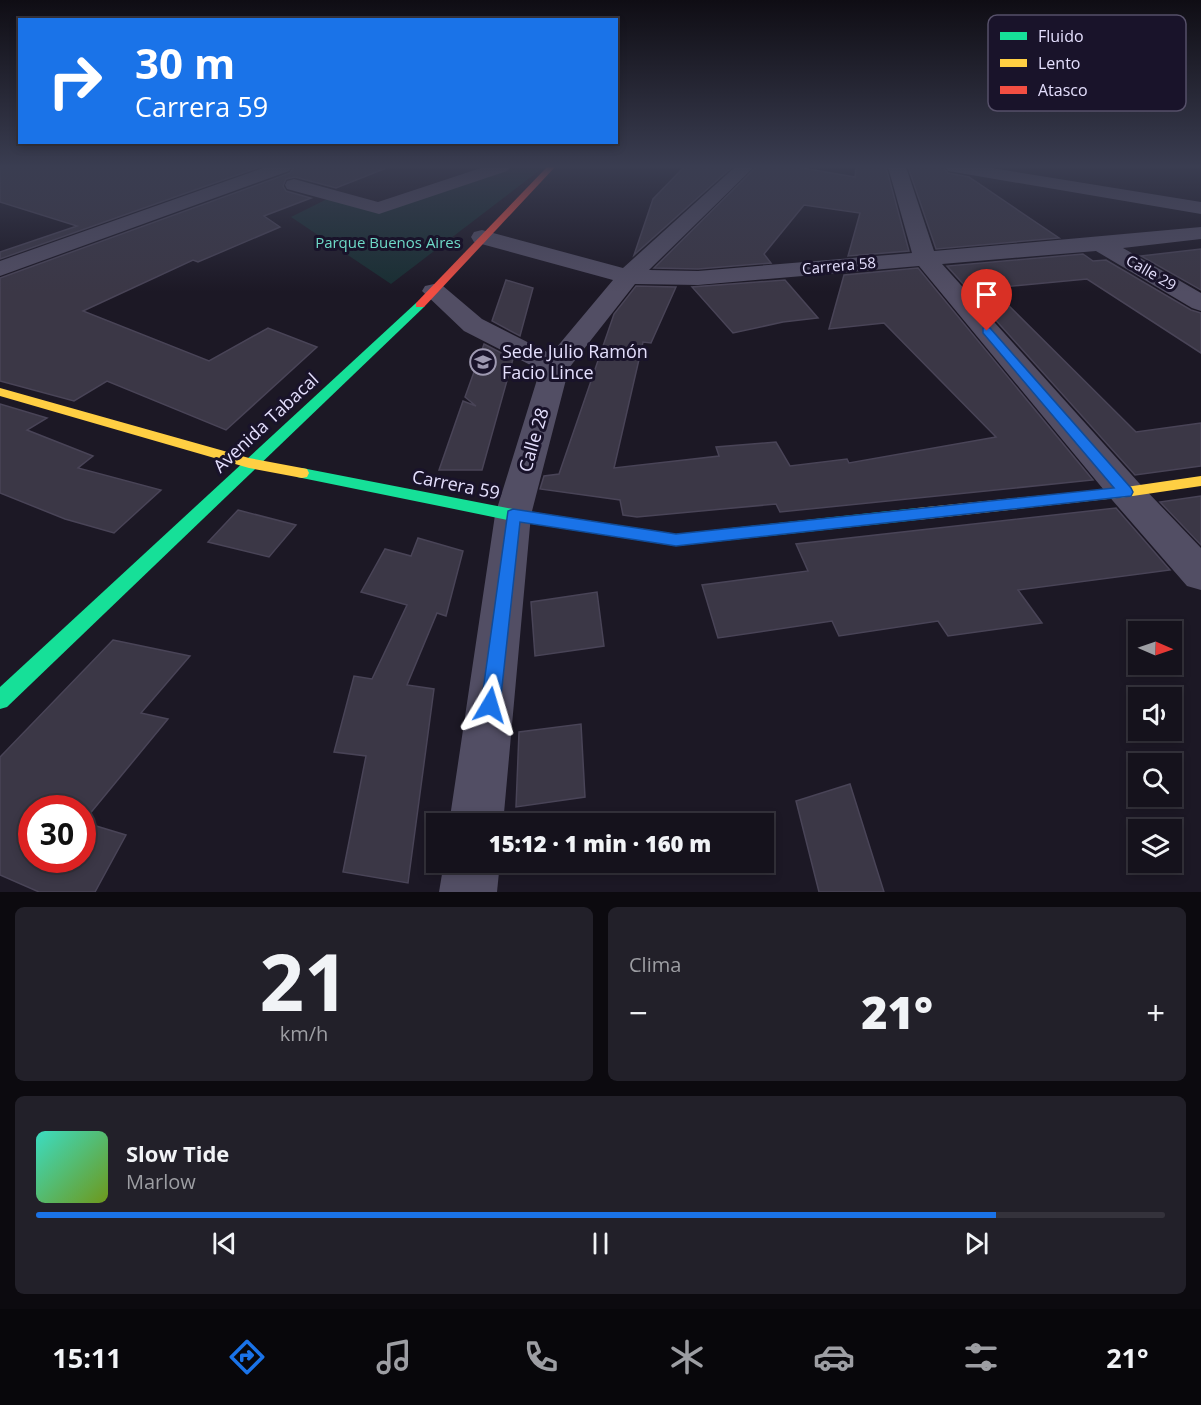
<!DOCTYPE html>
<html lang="es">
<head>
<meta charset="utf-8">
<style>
	:root { --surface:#15121c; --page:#222029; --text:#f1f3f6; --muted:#9d9ea3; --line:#34323b; --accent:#1a73e8 }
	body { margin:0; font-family:"Open Sans",sans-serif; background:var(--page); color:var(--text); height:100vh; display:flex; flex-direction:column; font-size:22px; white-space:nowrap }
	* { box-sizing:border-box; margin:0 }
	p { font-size:20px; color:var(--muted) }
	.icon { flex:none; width:33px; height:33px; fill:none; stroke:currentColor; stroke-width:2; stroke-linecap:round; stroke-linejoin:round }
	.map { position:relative; height:892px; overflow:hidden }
	.panel { display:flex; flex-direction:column; gap:15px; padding:15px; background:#0c0a0f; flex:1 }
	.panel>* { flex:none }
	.banner { position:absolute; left:18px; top:18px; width:600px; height:126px; border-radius:0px; box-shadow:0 3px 9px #0003,0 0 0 2px var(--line); background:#1a73e8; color:#fff; overflow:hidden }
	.needle { width:39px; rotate:92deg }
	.controls { position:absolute; left:1128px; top:621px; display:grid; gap:12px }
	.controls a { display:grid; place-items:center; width:54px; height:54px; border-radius:0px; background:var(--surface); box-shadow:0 3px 9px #0003,0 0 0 2px var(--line); font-size:30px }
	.speed { position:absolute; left:18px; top:795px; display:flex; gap:12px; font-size:30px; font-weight:700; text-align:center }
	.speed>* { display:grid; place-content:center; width:78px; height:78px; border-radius:50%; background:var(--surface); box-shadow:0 3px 9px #0003,0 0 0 2px var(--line); line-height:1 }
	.speed .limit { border:9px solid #d22; background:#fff; color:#111 }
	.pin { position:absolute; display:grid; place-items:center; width:51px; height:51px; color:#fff; margin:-62px -26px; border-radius:50% 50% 50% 0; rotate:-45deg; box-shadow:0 0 6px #0007 }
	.pin .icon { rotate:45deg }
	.me { position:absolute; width:66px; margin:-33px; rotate:7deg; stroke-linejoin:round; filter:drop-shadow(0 0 4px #0008) }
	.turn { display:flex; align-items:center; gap:21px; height:126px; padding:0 18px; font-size:27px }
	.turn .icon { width:78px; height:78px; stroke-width:2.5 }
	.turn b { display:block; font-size:42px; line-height:51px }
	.big { font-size:45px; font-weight:800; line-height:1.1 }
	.panel .tile { flex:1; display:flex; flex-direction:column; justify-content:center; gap:9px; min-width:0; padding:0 21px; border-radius:9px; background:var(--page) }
	.panel .dial { align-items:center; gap:0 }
	.dial b { font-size:78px; line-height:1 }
	.song { display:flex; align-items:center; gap:18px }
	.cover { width:72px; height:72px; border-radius:9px; background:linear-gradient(135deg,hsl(170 70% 55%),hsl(80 70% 35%)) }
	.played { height:6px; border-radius:3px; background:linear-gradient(90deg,var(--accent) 85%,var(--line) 85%) }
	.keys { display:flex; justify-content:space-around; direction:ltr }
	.heat { display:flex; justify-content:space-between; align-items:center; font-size:33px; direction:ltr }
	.panel .tiles { flex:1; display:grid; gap:15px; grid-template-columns:1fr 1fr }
	.tile:last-child { grid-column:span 2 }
	.trip { position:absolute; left:426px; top:813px; width:348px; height:60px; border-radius:0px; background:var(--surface); box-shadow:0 3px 9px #0003,0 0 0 2px var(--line); font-weight:800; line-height:60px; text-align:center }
	.tab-bar { display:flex; height:96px; justify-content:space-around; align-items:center; background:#08070b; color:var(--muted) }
	.tab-bar .icon { width:42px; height:42px }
	.tab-bar .on { color:var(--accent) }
	.tab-bar b { font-size:27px; color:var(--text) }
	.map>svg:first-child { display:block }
	.green { fill:#182e32 }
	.building { fill:#3b3746; stroke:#494457; stroke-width:1.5; fill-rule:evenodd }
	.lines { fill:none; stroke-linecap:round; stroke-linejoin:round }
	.street { fill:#524e64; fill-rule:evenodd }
	.fast { fill:#16e098; fill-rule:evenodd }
	.slow { fill:#ffcf43; fill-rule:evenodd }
	.jam { fill:#f24e42; fill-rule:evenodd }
	.route { fill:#1a73e8; stroke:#114b97; stroke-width:1.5 }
	.labels { text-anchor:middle; stroke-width:6; stroke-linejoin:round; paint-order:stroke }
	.far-park-label { font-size:15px; fill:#6ed9c7; stroke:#19132a }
	.far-street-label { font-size:15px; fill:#e4dffd; stroke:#19132a }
	.poi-label { font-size:18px; fill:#e4dffd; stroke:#19132a; text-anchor:start }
	.street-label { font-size:18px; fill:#e4dffd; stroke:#19132a }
	.key { fill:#19132a; stroke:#565069; stroke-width:1.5 }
	.key-label { font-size:16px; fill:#e4dffd }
</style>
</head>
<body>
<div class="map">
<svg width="1201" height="892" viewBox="0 0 1201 892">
	<rect width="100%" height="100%" fill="#1c1825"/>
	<polygon class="green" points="515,167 544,167 391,284 291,217 327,199 380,212"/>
	<g class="building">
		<polygon points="0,167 260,167 0,259 0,252 77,226 0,202"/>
		<polygon points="294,167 384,167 384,169 336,188 295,177 286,179 283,186 286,191 311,198 264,216 280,227 198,262 193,260 83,311 209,361 268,328 317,347 226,430 107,381 74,401 0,381 0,278 290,173"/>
		<polygon points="684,167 732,167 634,255 653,199"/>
		<polygon points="756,167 797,167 855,177 856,167 886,167 909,251 848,256 860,213 804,205 764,254 771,263 698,269 654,268"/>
		<polygon points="908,167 943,167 948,173 969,177 1059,238 936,249"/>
		<polygon points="1201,249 1201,290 1141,256"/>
		<polygon points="1083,254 1093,261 1106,260 1191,310 1201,313 1201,353 1087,279 991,288 1136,432 1201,423 1201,466 1135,475 947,266"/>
		<polygon points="918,268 1093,480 780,512 776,504 637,517 623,515 620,500 540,489 544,476 559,474 614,314 636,286 676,287 651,343 643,342 614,468 719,456 716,447 776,442 790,466 847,459 849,463 996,437 884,323 829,329 844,275"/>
		<polygon points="506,280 533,288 520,336 492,321"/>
		<polygon points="785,280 818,318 783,322 733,333 692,287"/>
		<polygon points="484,344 513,359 482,470 439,470 463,401 476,406 465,397"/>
		<polygon points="0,404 47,418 27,430 93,456 78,468 161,490 114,533 65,519 0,493"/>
		<polygon points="1201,496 1201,545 1160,502"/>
		<polygon points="1116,508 1170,570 1018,590 1042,623 948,636 938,621 839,636 832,621 718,638 702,585 808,571 796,544"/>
		<polygon points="238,510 296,525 269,557 208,542"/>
		<polygon points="418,538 463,551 446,616 437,613 407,685 434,689 408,883 343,872 366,756 334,752 354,676 372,679 407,605 361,592 385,549 411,556"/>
		<polygon points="597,592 604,646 535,656 531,602"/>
		<path d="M113,640l77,16 -49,57 27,6 -85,103 43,13 -31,57h-56l-39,-17v-118zM32,808h50v52h-50z"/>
		<polygon points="581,724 585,797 516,807 519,732"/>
		<polygon points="850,784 884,892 819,892 796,801"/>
	</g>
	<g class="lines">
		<g class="street">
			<polygon points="266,167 292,167 289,171 0,276 0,261"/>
			<polygon points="484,167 510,167 507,171 379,214 287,189 285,185 287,181 294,179 378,202"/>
			<polygon points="735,167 754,167 649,270 698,271 912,253 888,167 906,167 934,251 1201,227 1201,239 1123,248 1201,293 1201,311 1192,308 1096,251 942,264 1139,483 1201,548 1201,590 1187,586 1113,501 919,266 698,285 635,284 569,368 531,515 503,824 449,824 495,515 540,370 464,331 422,291 425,286 434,284 443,286 482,319 551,354 613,280 474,242 471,237 474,232 482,230 623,268"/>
			<polygon points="945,167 986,167 1201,202 1201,214 954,172 948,171"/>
			<polygon points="444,862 500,862 497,892 439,892"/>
		</g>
		<g class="fast">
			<polygon points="420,302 425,305 424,307 7,707 0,709 0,687 416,303"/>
			<polygon points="302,468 513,509 676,534 917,508 922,510 925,514 922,518 917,520 676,546 513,521 297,477 295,473 297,469"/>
		</g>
		<g class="slow">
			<polygon points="0,388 249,458 302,468 307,469 309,473 307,477 302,478 249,468 0,396"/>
			<polygon points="1201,476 1201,486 1126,497 917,520 912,518 909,514 912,510 917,508 1126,487"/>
		</g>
		<polygon class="jam" points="547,167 555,167 424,307 416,307 416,303"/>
	</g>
	<linearGradient id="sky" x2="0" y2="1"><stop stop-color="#0f0d14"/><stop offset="0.57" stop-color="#3a3d51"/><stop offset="1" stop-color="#3a3d51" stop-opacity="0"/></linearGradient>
	<rect width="1201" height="292" fill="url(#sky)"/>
	<polygon class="route" points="987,327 990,328 1131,488 1133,492 1131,496 676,546 520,522 500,705 497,711 490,714 484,711 481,705 508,511 513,509 676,534 1114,488 983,333 983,328"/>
	<defs>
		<g id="school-ring" transform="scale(1.35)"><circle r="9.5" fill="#19132a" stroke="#9e99b1" stroke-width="1.5"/><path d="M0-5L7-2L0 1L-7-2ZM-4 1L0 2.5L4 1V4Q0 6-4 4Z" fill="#9e99b1"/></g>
	</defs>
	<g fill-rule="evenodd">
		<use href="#school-ring" x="483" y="362"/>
	</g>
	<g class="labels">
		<g class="far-park-label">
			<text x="388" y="248">Parque Buenos Aires</text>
		</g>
		<g class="far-street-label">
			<text transform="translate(839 266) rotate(-5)" y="5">Carrera 58</text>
			<text transform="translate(1151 273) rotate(30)" y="5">Calle 29</text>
		</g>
		<g class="poi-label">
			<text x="502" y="358">Sede Julio Ramón<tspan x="502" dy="21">Facio Lince</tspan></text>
		</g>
		<g class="street-label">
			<text transform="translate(266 423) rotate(-43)" y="6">Avenida Tabacal</text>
			<text transform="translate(534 440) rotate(-74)" y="6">Calle 28</text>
			<text transform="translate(456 485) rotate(11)" y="6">Carrera 59</text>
		</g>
	</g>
	<rect x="988" y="15" width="198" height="96" rx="9" class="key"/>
	<rect x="1000" y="32" width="27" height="8" fill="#16e098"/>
	<rect x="1000" y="59" width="27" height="8" fill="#ffcf43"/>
	<rect x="1000" y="86" width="27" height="8" fill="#f24e42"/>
	<g class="key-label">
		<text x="1038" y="42">Fluido</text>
		<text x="1038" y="69">Lento</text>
		<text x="1038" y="96">Atasco</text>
	</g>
</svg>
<div class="controls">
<a><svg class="needle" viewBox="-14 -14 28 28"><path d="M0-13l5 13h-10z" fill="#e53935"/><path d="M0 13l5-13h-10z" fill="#9d9ea3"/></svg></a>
<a><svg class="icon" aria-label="sound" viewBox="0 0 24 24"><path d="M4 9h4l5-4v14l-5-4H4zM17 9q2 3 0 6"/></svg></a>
<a><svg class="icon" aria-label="search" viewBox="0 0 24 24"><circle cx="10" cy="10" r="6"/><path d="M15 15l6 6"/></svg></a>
<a><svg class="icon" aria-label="layers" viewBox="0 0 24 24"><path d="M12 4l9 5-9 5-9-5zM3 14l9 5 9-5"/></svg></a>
</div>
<div class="speed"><div class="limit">30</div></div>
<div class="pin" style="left:987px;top:331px;background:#d93025"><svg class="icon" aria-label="arrive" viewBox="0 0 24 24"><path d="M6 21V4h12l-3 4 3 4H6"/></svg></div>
<svg class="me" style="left:490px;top:705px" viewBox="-20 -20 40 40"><path d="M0-17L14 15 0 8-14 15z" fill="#1a73e8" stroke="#fff" stroke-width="4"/></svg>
<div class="trip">15:12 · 1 min · 160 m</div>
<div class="banner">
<div class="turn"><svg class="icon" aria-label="right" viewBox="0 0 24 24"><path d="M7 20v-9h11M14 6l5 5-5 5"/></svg><div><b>30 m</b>Carrera 59</div></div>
</div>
</div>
<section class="panel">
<div class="tiles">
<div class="tile dial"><b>21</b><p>km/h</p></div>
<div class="tile"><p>Clima</p>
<div class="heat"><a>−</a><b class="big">21°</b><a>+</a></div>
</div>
<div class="tile">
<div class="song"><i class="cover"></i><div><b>Slow Tide</b><p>Marlow</p></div></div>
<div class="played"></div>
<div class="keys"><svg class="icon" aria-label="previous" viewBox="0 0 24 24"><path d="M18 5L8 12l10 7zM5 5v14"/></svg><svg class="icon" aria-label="pause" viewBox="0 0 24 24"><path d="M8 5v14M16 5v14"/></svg><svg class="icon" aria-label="next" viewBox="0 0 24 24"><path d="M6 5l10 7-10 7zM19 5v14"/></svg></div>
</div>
</div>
</section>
<nav class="tab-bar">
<b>15:11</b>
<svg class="icon on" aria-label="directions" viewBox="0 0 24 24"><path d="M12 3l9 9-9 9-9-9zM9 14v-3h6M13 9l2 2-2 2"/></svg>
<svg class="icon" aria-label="music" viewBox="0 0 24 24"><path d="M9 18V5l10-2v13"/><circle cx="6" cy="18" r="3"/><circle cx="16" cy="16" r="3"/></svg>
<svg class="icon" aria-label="phone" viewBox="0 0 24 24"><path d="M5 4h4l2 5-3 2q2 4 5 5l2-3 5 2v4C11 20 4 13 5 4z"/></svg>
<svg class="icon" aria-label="climate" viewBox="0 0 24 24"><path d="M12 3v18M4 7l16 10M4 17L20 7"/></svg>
<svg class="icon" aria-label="car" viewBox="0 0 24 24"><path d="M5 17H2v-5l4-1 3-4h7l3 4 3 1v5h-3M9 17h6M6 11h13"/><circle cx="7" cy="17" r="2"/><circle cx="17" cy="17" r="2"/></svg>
<svg class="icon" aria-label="filters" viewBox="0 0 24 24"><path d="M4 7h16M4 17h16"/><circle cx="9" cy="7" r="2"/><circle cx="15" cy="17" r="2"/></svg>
<b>21°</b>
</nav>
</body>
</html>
